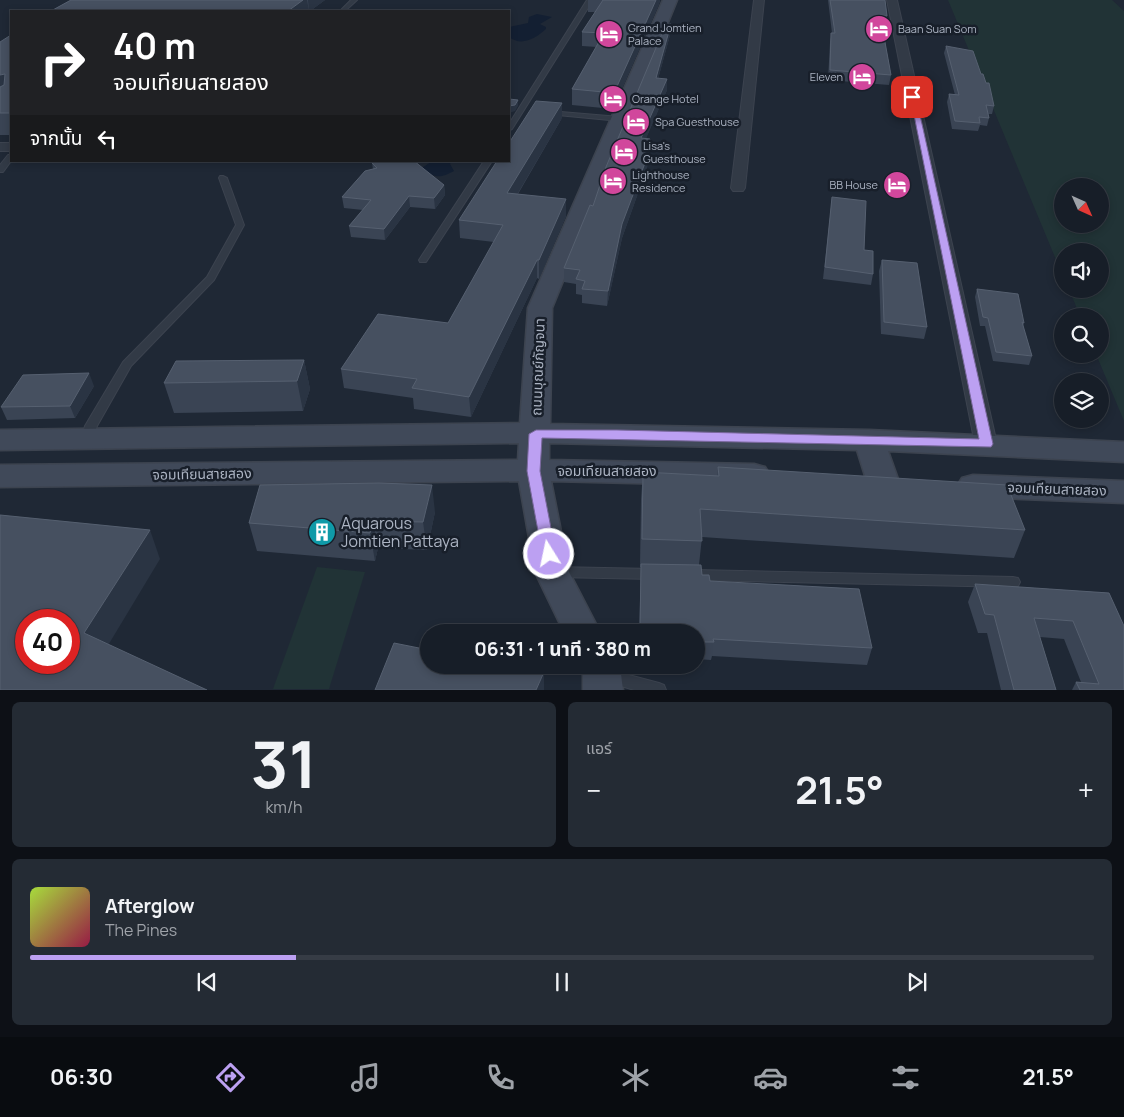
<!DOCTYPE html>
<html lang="th">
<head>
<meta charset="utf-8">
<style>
	:root { --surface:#171e28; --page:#242b34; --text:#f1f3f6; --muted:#9ea2a8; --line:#363c45; --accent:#bca0f2 }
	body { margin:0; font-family:Manrope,"Noto Sans Thai",sans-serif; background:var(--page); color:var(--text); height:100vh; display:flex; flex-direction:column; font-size:19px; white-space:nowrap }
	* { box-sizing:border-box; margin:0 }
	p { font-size:16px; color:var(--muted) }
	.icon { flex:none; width:28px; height:28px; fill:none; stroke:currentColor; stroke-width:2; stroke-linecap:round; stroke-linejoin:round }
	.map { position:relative; height:690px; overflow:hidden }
	.sheet { display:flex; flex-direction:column; gap:12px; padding:12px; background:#0d1016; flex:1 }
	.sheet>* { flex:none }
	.top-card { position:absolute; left:10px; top:10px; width:500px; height:152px; border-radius:0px; box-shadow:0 2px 8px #0003,0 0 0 1px var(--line); background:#202124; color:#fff; overflow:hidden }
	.needle { width:32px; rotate:135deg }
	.controls { position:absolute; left:1054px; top:178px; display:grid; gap:10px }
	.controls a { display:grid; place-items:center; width:55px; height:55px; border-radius:50%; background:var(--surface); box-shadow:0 2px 8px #0003,0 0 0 1px var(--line); font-size:25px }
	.speed { position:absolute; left:15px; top:609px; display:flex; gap:10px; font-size:25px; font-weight:700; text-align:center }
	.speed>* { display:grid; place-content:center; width:65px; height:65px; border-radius:50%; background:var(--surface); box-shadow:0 2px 8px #0003,0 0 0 1px var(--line); line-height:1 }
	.speed .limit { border:8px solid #d22; background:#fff; color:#111 }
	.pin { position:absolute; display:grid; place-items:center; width:42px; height:42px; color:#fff; margin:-21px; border-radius:10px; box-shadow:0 2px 8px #0006 }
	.me { position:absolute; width:55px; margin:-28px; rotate:350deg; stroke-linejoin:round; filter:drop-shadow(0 0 4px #0008) }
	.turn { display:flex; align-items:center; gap:18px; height:105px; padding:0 20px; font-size:22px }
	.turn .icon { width:65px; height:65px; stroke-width:2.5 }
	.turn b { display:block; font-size:35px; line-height:42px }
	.then { display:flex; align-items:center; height:48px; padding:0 20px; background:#0003; gap:10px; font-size:19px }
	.big { font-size:38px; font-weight:700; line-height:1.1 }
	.sheet .tile { flex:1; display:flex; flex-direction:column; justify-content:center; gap:8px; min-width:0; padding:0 18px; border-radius:8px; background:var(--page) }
	.sheet .dial { align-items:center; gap:0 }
	.dial b { font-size:65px; line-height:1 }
	.song { display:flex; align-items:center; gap:15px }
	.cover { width:60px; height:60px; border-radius:8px; background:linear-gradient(135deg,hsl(80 70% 55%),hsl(340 70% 35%)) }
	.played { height:5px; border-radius:2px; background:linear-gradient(90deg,var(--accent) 25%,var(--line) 25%) }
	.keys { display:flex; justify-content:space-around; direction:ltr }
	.heat { display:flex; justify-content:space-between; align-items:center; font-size:28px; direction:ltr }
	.sheet .tiles { flex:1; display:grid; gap:12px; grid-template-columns:1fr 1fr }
	.tile:last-child { grid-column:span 2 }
	.trip { position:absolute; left:420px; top:624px; width:285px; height:50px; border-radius:25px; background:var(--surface); box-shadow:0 2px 8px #0003,0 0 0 1px var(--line); font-weight:700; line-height:50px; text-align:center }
	.tabs { display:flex; height:80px; justify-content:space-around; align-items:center; background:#090c10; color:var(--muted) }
	.tabs .icon { width:35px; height:35px }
	.tabs .on { color:var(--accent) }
	.tabs b { font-size:22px; color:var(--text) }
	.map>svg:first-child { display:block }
	.green { fill:#213336; fill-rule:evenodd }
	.water { fill:#131f32 }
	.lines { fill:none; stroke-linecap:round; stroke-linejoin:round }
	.lane-casing { stroke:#3c434f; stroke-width:2 }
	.street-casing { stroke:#3c434f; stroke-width:2 }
	.secondary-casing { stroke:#3c434f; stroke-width:3 }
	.lane { fill:#323a46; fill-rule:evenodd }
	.street { fill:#323a46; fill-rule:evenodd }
	.secondary { fill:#404959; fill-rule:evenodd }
	.wall { fill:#3a4454 }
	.shaded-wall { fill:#2a3443 }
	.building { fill:#465060; stroke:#566070; fill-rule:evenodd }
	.route { fill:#bca0f2; stroke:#7a689d }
	.labels { text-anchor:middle; stroke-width:5; stroke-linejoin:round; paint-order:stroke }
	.far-poi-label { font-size:11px; fill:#acb4c3; stroke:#181f2a; text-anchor:start }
	.street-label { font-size:14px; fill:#acb4c3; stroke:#181f2a }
	.near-poi-label { font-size:16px; fill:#acb4c3; stroke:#181f2a; text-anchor:start }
</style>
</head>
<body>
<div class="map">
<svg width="1124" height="690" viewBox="0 0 1124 690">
	<rect width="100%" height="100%" fill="#1f2835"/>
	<g class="green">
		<path d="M948,0h164l12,11v410l-28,-67h4v-38h-20l-11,-27h31v-38h-38v23zM1062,186h38v38h-38z"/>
		<polygon points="317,567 365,572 329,689 273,689"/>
	</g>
	<g class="water">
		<path d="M537,14l15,3 -12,7 6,3v2c-10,9 -24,18 -37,8v-10l19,-4 1,-6z"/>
		<path d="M432,161h20l-2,3 4,7c-15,8 -19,7 -32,-3z"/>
	</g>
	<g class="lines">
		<g class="lane-casing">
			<g id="lane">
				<polygon points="351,0 357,0 345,11 340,11"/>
				<polygon points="587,0 593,0 512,129 509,131 509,124"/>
				<polygon points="549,111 620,117 623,119 620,121 547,114 546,113"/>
				<polygon points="8,155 11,155 11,161 3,172 0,172 0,165"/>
				<polygon points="484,161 492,161 426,262 420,262 419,260"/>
				<polygon points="220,176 223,176 227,178 244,225 214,280 131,366 97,426 91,443 83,443 81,440 85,426 123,362 207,277 236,225 219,178"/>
				<polygon points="555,567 653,569 658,570 660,574 658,578 653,579 555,577 550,576 548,572 550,568"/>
				<polygon points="695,570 1013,577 1018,578 1020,582 1018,586 1013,587 695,580 690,579 688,575 690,571"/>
				<polygon points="610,670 659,683 664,685 666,690 634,690 605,681 603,676 605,671"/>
			</g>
		</g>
		<g class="street-casing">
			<g id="street">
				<polygon points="754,0 764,0 745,188 743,191 733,191 731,188"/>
				<polygon points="887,0 897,0 997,444 994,449 986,451 978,449 975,444"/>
				<rect x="0" y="143" width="11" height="8"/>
			</g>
		</g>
		<g class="secondary-casing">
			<g id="secondary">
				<polygon points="663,0 677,0 552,308 550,424 869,430 1124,442 1124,462 888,451 899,482 894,490 883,493 872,490 867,482 857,450 549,443 549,460 754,464 765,467 770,475 765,483 754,486 551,481 569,572 600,632 564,632 535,572 519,481 0,487 0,465 518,460 519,443 0,450 0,430 520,423 528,308"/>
				<polygon points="973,475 1124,481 1124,503 973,497 962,494 957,486 962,478"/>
				<polygon points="578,665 617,665 621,674 623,690 583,690 583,675"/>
			</g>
		</g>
		<use href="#lane" class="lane"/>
		<use href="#street" class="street"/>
		<use href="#secondary" class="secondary"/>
	</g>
	<g class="wall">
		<polygon points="71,0 325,0 310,11 51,11"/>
		<polygon points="588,0 660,0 659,4 613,109 572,105 572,89 597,47 582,46 582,32 595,12 588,12"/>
		<polygon points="828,0 885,0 887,16 885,25 882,25 891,75 889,85 828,80 830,42 832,33"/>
		<polygon points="671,24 670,35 658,79 667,79 667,90 646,138 650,139 647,168 622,238 607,306 582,303 582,295 576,294 576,284 564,282 564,268 593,206"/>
		<polygon points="11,35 11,135 0,135 0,113"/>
		<polygon points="946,46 981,74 994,106 992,114 988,114 989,118 987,126 980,125 978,131 952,129 947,102 949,94 955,95 944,53"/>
		<polygon points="562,118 518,194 566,216 539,279 537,278 471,417 414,409 413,398 344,388 341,369 448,323 494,242 460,238 459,220"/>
		<polygon points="372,163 444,185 445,195 435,209 410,207 385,240 351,237 349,226 363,210 344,208 342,197 373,169"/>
		<polygon points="832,197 864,250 873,274 871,285 823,279 831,208"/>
		<polygon points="882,260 927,327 924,339 881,334 879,271"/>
		<polygon points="977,289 1024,323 1023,326 1032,356 1029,365 993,361 985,326 980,326 975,297"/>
		<polygon points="304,360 310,389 303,411 174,413 164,383"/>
		<polygon points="94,386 75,418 7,420 1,407"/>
		<polygon points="718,467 1025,530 1014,558 702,537 699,565 702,575 710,581 872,648 867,665 712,656 711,660 696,659 696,632 639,632 641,567 640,567 641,499 643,472 717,476"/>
		<polygon points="435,512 427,550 378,548 375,561 257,551 249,523"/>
		<polygon points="975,584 1109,593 1124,690 1072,690 1076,682 1081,682 1064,639 1040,637 1056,690 1001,690 987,633 978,633 968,602"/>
	</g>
	<g class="shaded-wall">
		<polygon points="301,0 307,0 309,11 288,11"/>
		<polygon points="308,0 325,0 310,11 309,11"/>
		<polygon points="656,0 660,0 659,4 613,109 614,93"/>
		<polygon points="671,24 670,35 655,90 656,78"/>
		<polygon points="5,74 11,91 0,100 0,75"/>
		<polygon points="667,79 667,90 641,150 641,138"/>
		<polygon points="518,100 518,106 515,111 509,113 509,106"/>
		<polygon points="562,103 562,118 508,210 507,193"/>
		<polygon points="650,139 647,168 622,238 607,306 608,291 622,224 644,155"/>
		<polygon points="444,185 445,195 435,209 434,198"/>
		<polygon points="409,196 410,207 385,240 384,229"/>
		<polygon points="566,199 566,216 539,279 539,260"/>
		<polygon points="537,260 537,278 471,417 469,397"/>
		<polygon points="304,360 310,389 303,411 297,381"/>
		<polygon points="89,373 94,386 75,418 70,406"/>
		<polygon points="432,485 435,512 427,550 423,522"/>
		<polygon points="373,521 378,548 375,561 370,533"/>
		<polygon points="150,530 160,559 98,662 84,633"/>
		<polygon points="544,672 544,690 536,690"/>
	</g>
	<g class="building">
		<polygon points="71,0 303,0 288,11 51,11"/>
		<polygon points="603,0 656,0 614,93 572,89 604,33 582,32"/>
		<polygon points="830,0 885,0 887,16 880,15 891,75 830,70 831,33 835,33"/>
		<polygon points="666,24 671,24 656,78 667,79 641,138 650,139 644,155 648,155 622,224 608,291 582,289 585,281 576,279 580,270 564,268 590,205 593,206 606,167"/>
		<polygon points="11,35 11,113 0,113 0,87 4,85 5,74 0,75 0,42"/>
		<polygon points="946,46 973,51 981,74 983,74 986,83 989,83 994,106 986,105 989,118 979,117 980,123 955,121 949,94 959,95"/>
		<polygon points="509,99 518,100 515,105 509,106"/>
		<polygon points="536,101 562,103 507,193 566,199 539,260 537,260 469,397 412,388 417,379 341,369 378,314 448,323 503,225 459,220 497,161 509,161 509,143"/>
		<polygon points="381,161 414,161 444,185 434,198 409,196 384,229 349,226 371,200 342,197 365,171 377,168 372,163"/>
		<polygon points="832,197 866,201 864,250 873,251 873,274 825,267"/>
		<polygon points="882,260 917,263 927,327 884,322"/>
		<polygon points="977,289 1018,294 1024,323 1022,322 1032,356 996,352 988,318 983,317"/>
		<polygon points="304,360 297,381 164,383 176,361"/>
		<polygon points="89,373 70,406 1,407 23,375"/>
		<polygon points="718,467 1007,485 1025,530 700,509 702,541 642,539 643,472 719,476"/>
		<polygon points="379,483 432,485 423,522 373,521 370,533 249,523 260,485"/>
		<path d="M0,515l150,15 -66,103 123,57h-207zM26,620h43v42h-43z"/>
		<polygon points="641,564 701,565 702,575 709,575 710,581 859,589 872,648 713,639 714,642 696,642 696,632 640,632"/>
		<polygon points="975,584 1109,593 1124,626 1124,690 1080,690 1076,682 1099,684 1073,621 1034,618 1056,690 1014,690 994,615 985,614"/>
		<polygon points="394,643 429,650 429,665 506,665 544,672 536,690 375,690"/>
	</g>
	<polygon class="route" points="910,95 916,97 993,444 991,447 542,438 540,471 556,554 554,558 549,560 543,558 527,471 529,434 536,430 617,430 979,439"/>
	<defs>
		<g id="hotel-disc" transform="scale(1.4375)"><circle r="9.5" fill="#d1479c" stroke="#181f2a"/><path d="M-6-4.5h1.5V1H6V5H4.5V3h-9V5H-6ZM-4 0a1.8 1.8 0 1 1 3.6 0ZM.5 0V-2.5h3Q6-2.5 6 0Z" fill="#fff"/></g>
		<g id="building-disc" transform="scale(1.4375)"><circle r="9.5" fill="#0f9aa8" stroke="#181f2a"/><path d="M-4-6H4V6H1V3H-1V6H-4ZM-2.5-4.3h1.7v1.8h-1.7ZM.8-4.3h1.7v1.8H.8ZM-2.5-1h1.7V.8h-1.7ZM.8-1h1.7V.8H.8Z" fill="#fff"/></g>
	</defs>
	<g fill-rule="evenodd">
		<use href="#hotel-disc" x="879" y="29"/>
		<use href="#hotel-disc" x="609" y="34"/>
		<use href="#hotel-disc" x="862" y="77"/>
		<use href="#hotel-disc" x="613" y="99"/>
		<use href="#hotel-disc" x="636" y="122"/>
		<use href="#hotel-disc" x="624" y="152"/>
		<use href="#hotel-disc" x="613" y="181"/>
		<use href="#hotel-disc" x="897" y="185"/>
		<use href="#building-disc" x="322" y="532"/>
	</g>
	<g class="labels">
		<g class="far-poi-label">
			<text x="628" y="32">Grand Jomtien<tspan x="628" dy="13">Palace</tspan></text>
			<text x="898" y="33">Baan Suan Som</text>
			<text x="843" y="81" text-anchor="end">Eleven</text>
			<text x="632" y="103">Orange Hotel</text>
			<text x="655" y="126">Spa Guesthouse</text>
			<text x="643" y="150">Lisa's<tspan x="643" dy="13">Guesthouse</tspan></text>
			<text x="632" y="179">Lighthouse<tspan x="632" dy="13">Residence</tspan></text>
			<text x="878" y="189" text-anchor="end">BB House</text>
		</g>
		<g class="street-label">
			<text transform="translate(538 367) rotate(-88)" y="5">ถนนบุณย์กัญจนา</text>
			<text x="607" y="476">จอมเทียนสายสอง</text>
			<text transform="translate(202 474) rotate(-1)" y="5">จอมเทียนสายสอง</text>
			<text transform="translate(1057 489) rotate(2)" y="5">จอมเทียนสายสอง</text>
		</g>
		<g class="near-poi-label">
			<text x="341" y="529">Aquarous<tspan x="341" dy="18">Jomtien Pattaya</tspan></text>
		</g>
	</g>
</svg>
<div class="controls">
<a><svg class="needle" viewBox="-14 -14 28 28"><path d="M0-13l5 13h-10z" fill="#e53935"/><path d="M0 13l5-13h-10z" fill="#9ea2a8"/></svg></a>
<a><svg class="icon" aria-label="sound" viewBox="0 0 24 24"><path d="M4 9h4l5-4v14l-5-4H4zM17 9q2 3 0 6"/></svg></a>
<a><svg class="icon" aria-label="search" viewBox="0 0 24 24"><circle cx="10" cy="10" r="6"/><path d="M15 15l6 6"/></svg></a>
<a><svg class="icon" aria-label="layers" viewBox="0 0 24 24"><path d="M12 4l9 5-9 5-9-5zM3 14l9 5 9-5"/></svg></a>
</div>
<div class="speed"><div class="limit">40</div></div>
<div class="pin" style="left:912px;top:97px;background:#d93025"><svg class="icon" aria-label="arrive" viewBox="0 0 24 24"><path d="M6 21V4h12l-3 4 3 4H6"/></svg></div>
<svg class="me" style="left:549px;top:554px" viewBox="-20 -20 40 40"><circle r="17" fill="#bca0f2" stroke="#fff" stroke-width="3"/><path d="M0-11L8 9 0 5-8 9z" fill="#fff"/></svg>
<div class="trip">06:31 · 1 นาที · 380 m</div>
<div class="top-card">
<div class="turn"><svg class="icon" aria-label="right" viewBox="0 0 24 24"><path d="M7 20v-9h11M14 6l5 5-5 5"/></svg><div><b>40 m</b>จอมเทียนสายสอง</div></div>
<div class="then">จากนั้น<svg class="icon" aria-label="left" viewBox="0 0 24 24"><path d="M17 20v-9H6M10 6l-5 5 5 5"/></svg></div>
</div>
</div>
<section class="sheet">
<div class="tiles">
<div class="tile dial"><b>31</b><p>km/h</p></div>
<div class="tile"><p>แอร์</p>
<div class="heat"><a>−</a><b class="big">21.5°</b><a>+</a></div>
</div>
<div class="tile">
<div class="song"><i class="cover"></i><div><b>Afterglow</b><p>The Pines</p></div></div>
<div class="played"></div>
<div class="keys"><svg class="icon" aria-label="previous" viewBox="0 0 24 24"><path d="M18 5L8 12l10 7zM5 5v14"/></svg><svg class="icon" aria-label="pause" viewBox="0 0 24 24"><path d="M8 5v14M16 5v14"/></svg><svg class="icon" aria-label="next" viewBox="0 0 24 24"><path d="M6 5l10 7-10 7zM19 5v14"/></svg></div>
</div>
</div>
</section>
<nav class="tabs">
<b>06:30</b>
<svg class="icon on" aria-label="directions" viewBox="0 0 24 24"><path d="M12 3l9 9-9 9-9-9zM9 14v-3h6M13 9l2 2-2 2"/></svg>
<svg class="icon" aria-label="music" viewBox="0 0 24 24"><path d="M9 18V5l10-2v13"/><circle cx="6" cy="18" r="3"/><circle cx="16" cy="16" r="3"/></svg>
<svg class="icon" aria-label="phone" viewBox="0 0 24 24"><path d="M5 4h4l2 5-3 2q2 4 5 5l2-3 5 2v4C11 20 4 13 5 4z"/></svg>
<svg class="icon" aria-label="climate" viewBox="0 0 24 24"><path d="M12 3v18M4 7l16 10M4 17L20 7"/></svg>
<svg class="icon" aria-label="car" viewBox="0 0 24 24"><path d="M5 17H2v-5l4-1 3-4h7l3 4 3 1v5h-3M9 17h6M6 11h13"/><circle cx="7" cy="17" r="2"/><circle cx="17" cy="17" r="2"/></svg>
<svg class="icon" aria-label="filters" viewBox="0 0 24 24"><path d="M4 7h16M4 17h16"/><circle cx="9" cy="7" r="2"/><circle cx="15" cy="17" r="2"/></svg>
<b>21.5°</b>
</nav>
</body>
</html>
